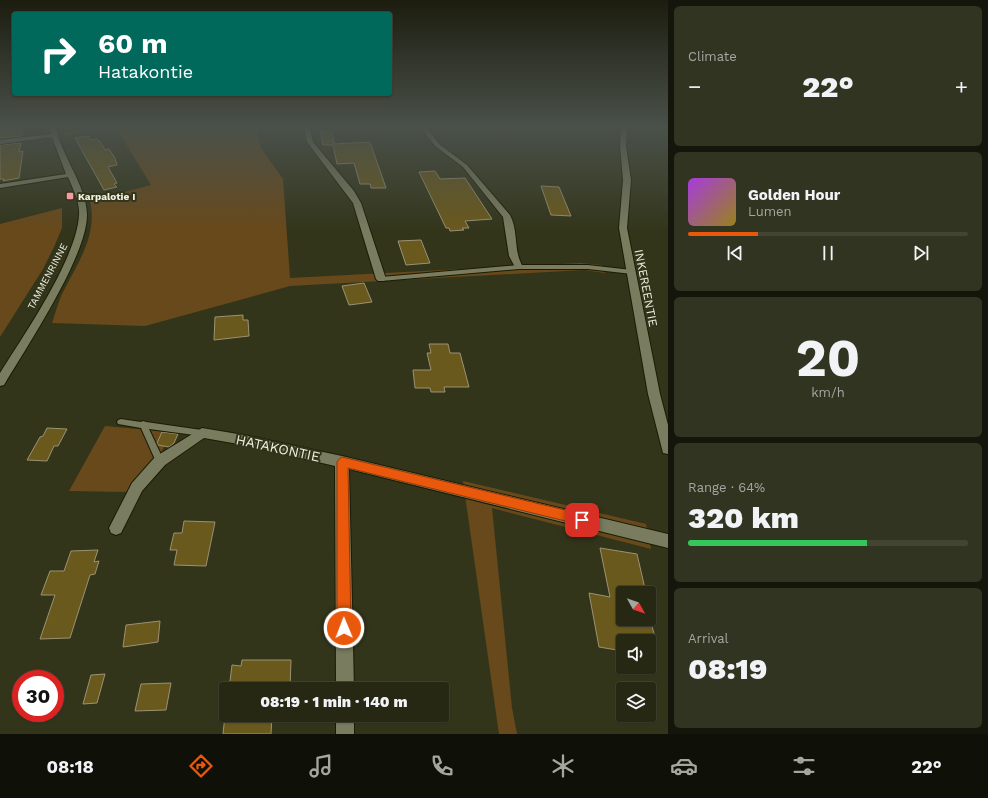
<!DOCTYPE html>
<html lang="en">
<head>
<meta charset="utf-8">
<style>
	:root { --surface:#262814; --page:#323422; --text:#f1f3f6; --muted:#a4a6a0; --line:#424434; --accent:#ea580c }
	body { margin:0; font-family:"Work Sans",sans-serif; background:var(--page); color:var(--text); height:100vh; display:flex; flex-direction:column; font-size:15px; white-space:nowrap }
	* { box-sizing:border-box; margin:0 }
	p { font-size:13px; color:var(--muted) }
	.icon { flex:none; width:22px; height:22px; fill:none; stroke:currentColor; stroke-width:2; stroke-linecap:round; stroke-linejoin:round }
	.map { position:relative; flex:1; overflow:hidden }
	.drawer { display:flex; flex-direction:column; gap:6px; padding:6px; background:#15160b; width:320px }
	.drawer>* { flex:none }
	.banner { position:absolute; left:12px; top:12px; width:380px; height:84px; border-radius:4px; box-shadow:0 1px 3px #0004,0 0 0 1px var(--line); background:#00695c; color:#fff; overflow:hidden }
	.needle { width:26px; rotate:130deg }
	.tools { position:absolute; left:616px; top:586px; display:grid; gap:8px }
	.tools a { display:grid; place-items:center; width:40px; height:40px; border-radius:4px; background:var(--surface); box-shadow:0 1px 3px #0004,0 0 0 1px var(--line); font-size:20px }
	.speed { position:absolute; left:12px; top:670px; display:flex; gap:8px; font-size:20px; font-weight:700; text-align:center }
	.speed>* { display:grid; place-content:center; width:52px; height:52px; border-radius:50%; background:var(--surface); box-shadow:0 1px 3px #0004,0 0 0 1px var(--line); line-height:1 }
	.speed .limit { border:6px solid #d22; background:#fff; color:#111 }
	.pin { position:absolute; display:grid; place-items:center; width:34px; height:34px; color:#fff; margin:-17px; border-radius:8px; box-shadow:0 2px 6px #0006 }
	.me { position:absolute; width:44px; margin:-22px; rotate:359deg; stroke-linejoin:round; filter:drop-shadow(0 0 3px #0008) }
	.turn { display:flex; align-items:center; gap:14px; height:84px; padding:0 20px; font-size:18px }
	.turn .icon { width:52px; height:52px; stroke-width:2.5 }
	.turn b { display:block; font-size:28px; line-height:34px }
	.big { font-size:30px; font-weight:800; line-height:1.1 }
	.drawer .card { flex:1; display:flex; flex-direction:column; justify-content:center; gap:6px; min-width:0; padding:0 14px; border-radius:6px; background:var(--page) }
	.drawer .dial { align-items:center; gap:0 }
	.dial b { font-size:52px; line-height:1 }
	.song { display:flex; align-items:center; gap:12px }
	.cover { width:48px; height:48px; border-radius:6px; background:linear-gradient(135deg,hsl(280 70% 55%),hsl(50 70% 35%)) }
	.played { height:4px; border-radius:2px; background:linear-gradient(90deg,var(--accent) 25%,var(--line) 25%) }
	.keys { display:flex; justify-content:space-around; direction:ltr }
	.heat { display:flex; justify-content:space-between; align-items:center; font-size:22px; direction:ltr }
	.charge { height:6px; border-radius:3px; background:linear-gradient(90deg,#34c759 64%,var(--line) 0) }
	.trip { position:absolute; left:219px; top:682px; width:230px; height:40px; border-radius:4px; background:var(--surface); box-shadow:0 1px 3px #0004,0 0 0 1px var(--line); font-weight:800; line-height:40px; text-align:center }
	.tab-bar { display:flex; height:64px; justify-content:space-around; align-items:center; background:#0f1008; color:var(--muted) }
	.tab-bar .icon { width:28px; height:28px }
	.tab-bar .selected { color:var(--accent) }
	.tab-bar b { font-size:18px; color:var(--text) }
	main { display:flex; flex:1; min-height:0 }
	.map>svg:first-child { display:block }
	.green { fill:#68491b }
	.building { fill:#6a591d; stroke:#9b9275 }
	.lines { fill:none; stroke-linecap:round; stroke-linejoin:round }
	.service-casing { stroke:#1b1c03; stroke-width:2 }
	.minor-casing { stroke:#1b1c03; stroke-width:2 }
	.tertiary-casing { stroke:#1b1c03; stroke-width:2 }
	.service { fill:#797c5f; fill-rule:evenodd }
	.minor { fill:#797c5f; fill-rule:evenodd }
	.tertiary { fill:#797c5f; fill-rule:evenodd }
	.route { fill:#ea580c; stroke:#983908 }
	.poi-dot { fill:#f49aa0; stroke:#33351b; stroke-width:1.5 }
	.labels { text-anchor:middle; stroke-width:4; stroke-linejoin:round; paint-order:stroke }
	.far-poi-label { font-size:10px; font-weight:bold; fill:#eff1e1; stroke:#33351b; text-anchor:start }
	.far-street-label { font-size:10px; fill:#eff1e1; stroke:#33351b }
	.street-label { font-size:12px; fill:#eff1e1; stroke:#33351b }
	.near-street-label { font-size:14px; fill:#eff1e1; stroke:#33351b }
</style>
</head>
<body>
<main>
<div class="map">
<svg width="668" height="734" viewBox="0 0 668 734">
	<rect width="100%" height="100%" fill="#33351b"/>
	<g class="green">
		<path d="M93,128h164l4,20 22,31 7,99 290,-15 22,2 3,8 -21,-3 -294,16 -145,40 -93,-3c3,-9 6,-20 10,-29 15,-30 36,-58 28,-93l61,-16 -34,-56 -54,7v-4z"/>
		<polygon points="62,208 62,228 54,247 43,269 0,337 0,224"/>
		<polygon points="105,426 171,432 162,451 126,492 69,491"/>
		<polygon points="463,481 646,524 651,549 492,508 512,708 517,734 499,734"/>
	</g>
	<g class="building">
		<polygon points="5,128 23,128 22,136 0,138 0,131 5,130"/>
		<polygon points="320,131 332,131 334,144 370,142 386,188 371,188 370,184 360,184 354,163 337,164 333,145 323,145"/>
		<polygon points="88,136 91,140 96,139 100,141 105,150 109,149 115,158 117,165 108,167 117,183 114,184 117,187 104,190 75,138"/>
		<polygon points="21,143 19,152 23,151 19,178 3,181 4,179 0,179 0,145"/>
		<polygon points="435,171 440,179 465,178 492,219 465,221 469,228 462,228 464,230 450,231 449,228 446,228 419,172"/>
		<polygon points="541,186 559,187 571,216 551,215"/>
		<polygon points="421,240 430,263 406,265 398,241"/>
		<polygon points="364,283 372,302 349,305 342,286"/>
		<polygon points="243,315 243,320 248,320 249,336 214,340 215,317"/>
		<polygon points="429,344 448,344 450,353 460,353 469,387 444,387 445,392 431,392 430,388 415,388 413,370 431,370 427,353 431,353"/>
		<polygon points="47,428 67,429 58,446 54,446 47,461 27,460 40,437 43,436"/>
		<polygon points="162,432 178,434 174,443 169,447 158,445 157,443"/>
		<polygon points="184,521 215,522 206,566 174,565 177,550 170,550 174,533 182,533"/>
		<polygon points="600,548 637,554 646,593 623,593 623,619 650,619 656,641 623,641 623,651 599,647 589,593 610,597"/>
		<polygon points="98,550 94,562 99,561 95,574 90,575 70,638 40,639 55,595 41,595 50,571 64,571 71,551"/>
		<polygon points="160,621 158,642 123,647 126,625"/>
		<polygon points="242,660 291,660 290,689 229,689 232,665 241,666"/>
		<polygon points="105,674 97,703 83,704 91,675"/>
		<polygon points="171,683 166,710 135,711 141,684"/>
		<polygon points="225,715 272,715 271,734 223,734"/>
	</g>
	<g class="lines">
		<g class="service-casing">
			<g id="service">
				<polygon points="519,265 588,265 632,270 635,272 632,274 588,269 519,269 381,281 378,279 381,277"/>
				<polygon points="121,419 141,422 143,421 146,422 202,430 205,431 206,433 205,435 202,436 149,429 164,461 163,464 160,465 157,464 141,428 118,424 117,422 118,420"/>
			</g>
		</g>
		<g class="minor-casing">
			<g id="minor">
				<path d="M50,128h6c6,29 30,57 31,86 1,41 -61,134 -83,171l-4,1v-13c24,-38 77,-115 79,-158 1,-13 -6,-26 -11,-38l-68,11v-4l66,-10 -14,-37 -52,7v-4l51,-6z"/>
				<polygon points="304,128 310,128 313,142 354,191 361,203 386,279 384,281 378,281 376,279 353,203 307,142"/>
				<path d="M421,128h6l12,16 28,21 43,50c9,17 3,36 13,52l-1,2h-6l-7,-13 -6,-39 -40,-50 -28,-21z"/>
				<polygon points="202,428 244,435 342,456 668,534 668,548 349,469 354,689 336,689 335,466 244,445 204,438 165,465 142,491 121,533 116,535 111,533 109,528 132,483 155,457"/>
				<rect x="336" y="715" width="18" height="19"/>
			</g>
		</g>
		<g class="tertiary-casing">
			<polygon id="tertiary" points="621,128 627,128 626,146 631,180 627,228 660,394 668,425 668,454 663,453 662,449 648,394 619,228 623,180 620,146"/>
		</g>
		<use href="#service" class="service"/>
		<use href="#minor" class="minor"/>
		<use href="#tertiary" class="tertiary"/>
	</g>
	<linearGradient id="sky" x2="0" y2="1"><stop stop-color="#1c1d0f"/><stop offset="0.55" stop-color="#4a514a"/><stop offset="1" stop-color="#4a514a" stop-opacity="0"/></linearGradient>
	<rect width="668" height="231" fill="url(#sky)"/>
	<polygon class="route" points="342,457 582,514 586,516 588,520 586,524 582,525 348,468 351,628 349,633 344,635 339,633 337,628 337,462 339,459"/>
	<rect class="poi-dot" x="66" y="192" width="8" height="8" rx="2"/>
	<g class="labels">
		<g class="far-poi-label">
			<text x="78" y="200">Karpalotie I</text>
		</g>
		<g class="far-street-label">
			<text transform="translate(47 276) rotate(-62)" y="4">TAMMENRINNE</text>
		</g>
		<g class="street-label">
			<text transform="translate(646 288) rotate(79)" y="4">INKEREENTIE</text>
		</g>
		<g class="near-street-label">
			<text transform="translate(278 448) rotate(12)" y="5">HATAKONTIE</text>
		</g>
	</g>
</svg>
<div class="tools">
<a><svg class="needle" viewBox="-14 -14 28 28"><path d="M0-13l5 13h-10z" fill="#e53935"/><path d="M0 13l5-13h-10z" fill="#a4a6a0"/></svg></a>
<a><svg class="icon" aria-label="sound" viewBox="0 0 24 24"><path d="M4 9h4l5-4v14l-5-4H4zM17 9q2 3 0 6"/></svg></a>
<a><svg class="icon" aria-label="layers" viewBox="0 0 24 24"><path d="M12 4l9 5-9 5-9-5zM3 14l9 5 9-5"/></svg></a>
</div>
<div class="speed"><div class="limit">30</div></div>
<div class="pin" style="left:582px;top:520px;background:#d93025"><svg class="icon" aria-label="arrive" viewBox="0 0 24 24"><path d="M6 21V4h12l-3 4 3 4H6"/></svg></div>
<svg class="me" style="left:344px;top:628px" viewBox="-20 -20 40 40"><circle r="17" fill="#ea580c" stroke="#fff" stroke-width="3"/><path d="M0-11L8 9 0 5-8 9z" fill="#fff"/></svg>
<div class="trip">08:19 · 1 min · 140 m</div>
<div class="banner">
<div class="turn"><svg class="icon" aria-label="right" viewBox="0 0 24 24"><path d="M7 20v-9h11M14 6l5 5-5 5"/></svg><div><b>60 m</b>Hatakontie</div></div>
</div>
</div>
<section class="drawer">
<div class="card"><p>Climate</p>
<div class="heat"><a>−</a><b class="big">22°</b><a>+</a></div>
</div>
<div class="card">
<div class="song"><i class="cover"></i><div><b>Golden Hour</b><p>Lumen</p></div></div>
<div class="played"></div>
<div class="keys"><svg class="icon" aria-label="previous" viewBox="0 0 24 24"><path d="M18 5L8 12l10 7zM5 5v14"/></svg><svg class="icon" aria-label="pause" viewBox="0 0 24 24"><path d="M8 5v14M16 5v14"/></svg><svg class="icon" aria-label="next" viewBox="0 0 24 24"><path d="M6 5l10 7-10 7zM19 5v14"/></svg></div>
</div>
<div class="card dial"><b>20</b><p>km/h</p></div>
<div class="card"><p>Range · 64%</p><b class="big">320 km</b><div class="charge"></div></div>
<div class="card"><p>Arrival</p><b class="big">08:19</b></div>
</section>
</main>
<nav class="tab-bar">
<b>08:18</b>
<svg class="icon selected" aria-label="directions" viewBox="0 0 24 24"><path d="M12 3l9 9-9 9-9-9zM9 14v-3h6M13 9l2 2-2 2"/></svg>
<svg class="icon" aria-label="music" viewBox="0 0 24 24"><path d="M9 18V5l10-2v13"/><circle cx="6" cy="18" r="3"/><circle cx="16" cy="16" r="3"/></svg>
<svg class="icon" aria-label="phone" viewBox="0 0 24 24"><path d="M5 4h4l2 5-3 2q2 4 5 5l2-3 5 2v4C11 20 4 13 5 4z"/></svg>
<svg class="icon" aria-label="climate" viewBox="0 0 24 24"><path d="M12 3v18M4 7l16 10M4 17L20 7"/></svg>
<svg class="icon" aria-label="car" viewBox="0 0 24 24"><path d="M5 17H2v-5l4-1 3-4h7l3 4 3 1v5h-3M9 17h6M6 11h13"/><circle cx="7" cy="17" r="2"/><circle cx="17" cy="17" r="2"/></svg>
<svg class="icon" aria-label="filters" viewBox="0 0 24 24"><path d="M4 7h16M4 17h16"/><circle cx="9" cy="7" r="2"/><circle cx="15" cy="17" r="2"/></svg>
<b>22°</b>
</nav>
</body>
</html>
